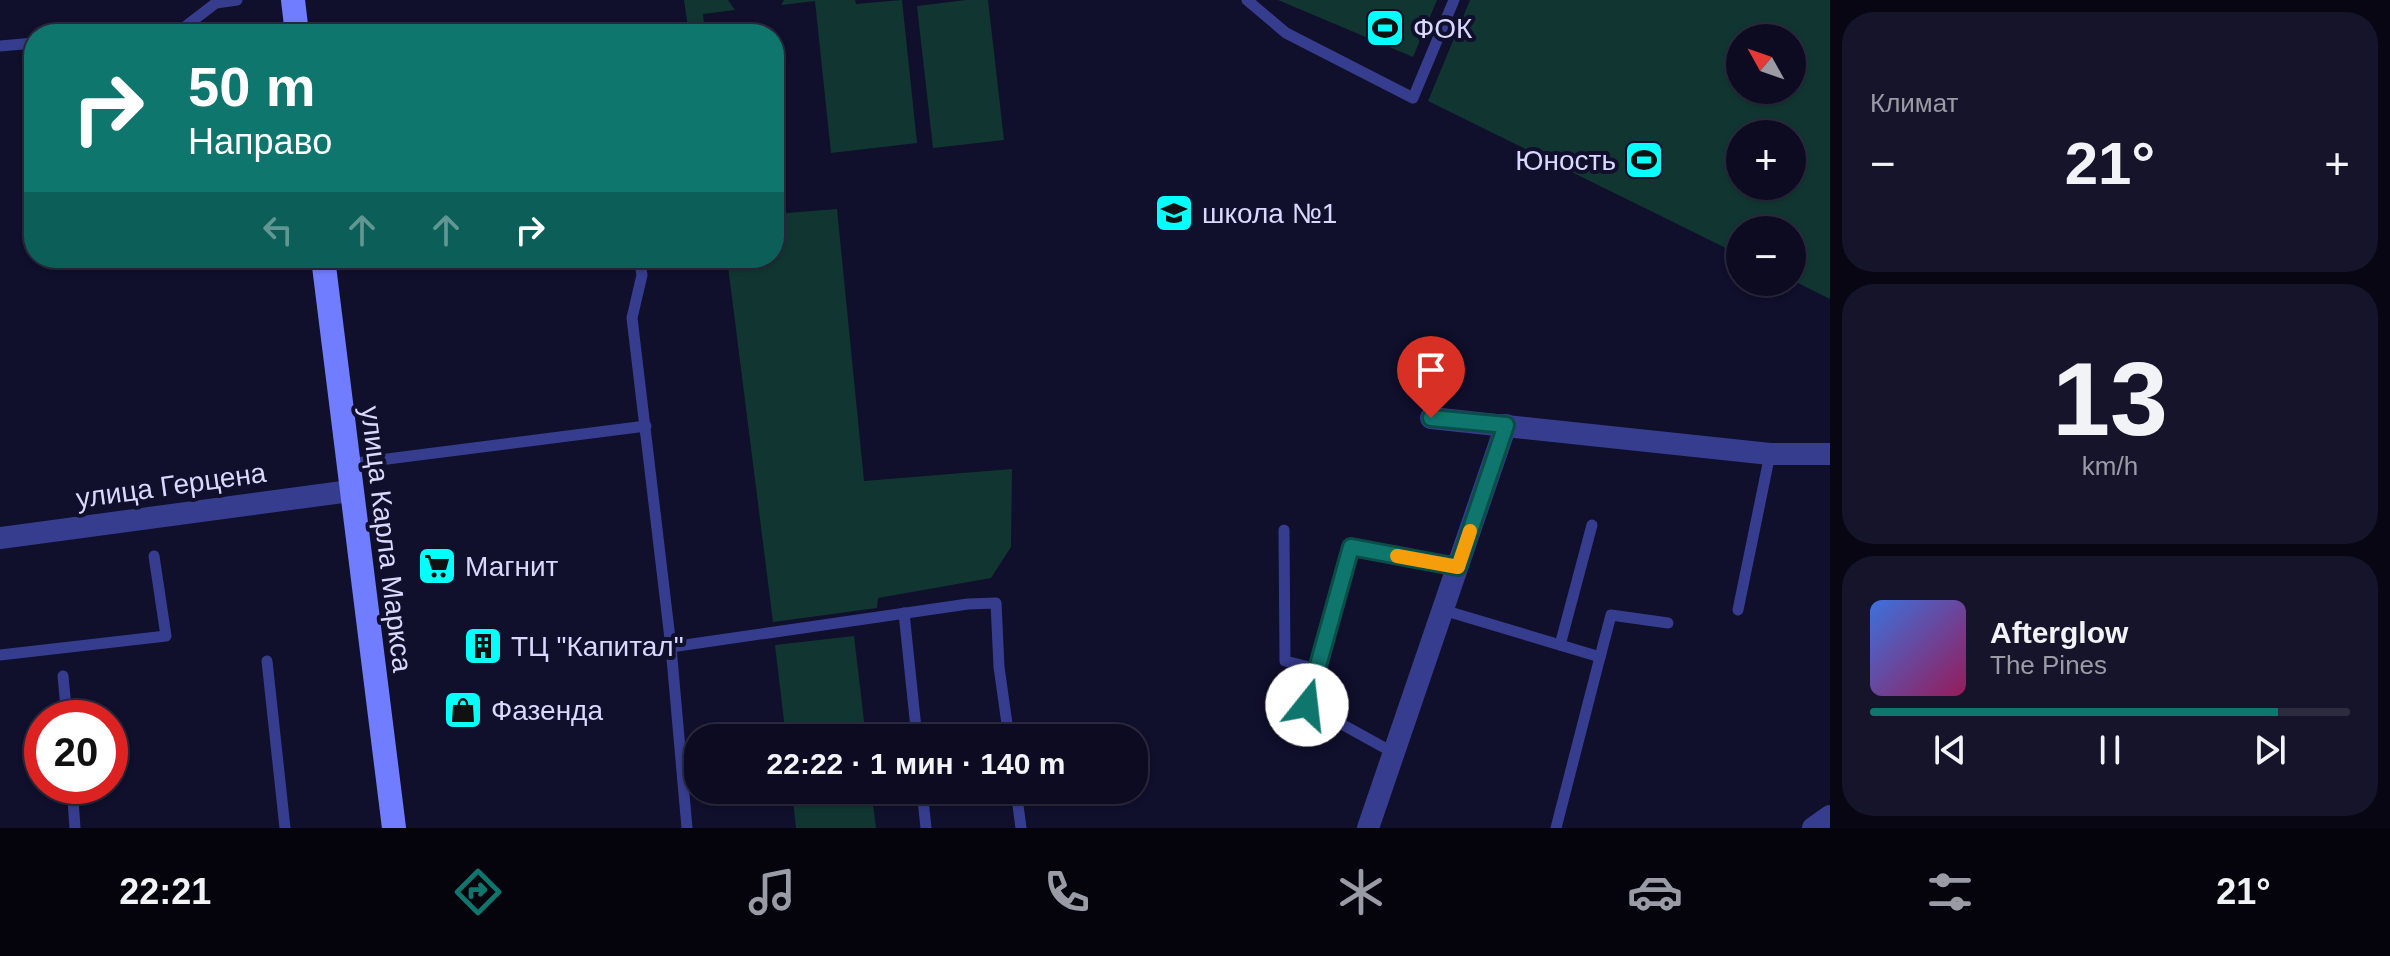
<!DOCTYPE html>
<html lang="ru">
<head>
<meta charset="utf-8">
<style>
	:root { --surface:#0c0b21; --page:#15142a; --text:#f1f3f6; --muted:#9a9ba5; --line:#2c2b3f; --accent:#0f766e }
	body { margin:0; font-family:Helvetica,sans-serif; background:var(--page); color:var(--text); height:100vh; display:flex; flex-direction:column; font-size:30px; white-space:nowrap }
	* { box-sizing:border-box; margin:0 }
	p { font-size:26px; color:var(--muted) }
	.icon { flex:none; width:44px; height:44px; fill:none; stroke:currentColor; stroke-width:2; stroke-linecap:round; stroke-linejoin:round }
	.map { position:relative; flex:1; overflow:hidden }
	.details { display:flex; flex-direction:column; gap:12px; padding:12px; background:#070612; width:560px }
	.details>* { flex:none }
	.top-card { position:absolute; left:24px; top:24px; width:760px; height:244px; border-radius:32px; box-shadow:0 2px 6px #0004,0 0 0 2px var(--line); background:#0f766e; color:#fff; overflow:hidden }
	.needle { width:52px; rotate:310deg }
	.tools { position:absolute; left:1726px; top:24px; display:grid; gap:16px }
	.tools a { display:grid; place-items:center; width:80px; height:80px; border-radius:50%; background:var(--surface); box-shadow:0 2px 6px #0004,0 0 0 2px var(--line); font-size:40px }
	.speed { position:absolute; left:24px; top:700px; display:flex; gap:16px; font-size:40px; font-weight:700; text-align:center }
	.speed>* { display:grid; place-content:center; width:104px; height:104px; border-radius:50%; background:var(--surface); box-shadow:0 2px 6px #0004,0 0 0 2px var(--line); line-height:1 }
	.speed .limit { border:12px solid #d22; background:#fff; color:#111 }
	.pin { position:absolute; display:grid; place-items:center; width:68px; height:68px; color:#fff; margin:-82px -34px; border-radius:50% 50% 50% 0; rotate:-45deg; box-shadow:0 0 8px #0007 }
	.pin .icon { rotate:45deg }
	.me { position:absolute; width:88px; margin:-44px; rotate:16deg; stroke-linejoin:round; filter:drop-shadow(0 0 6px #0008) }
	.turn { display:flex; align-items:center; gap:28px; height:168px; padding:0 32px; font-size:36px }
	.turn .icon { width:104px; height:104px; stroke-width:2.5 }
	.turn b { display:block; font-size:56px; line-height:68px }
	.lanes { display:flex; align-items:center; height:76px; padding:0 32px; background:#0003; justify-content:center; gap:40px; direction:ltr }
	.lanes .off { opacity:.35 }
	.big { font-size:60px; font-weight:600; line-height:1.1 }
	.details .card { flex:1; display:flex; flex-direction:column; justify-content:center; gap:12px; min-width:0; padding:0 28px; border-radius:32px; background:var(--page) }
	.details .dial { align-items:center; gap:0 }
	.dial b { font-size:104px; line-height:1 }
	.song { display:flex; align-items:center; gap:24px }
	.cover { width:96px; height:96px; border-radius:12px; background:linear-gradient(135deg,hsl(220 70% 55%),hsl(330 70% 35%)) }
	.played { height:8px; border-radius:4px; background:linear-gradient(90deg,var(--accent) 85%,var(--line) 85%) }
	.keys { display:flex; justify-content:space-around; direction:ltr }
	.heat { display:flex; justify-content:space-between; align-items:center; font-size:44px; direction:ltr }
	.trip { position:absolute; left:684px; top:724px; width:464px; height:80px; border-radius:32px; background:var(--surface); box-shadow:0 2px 6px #0004,0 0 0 2px var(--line); font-weight:600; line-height:80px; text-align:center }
	.menu { display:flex; height:128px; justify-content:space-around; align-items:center; background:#05040d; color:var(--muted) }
	.menu .icon { width:56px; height:56px }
	.menu .current { color:var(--accent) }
	.menu b { font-size:36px; color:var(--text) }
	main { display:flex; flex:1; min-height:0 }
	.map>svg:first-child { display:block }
	.green { fill:#113631; fill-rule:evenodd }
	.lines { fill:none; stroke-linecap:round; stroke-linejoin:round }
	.lane { stroke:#363d8e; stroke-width:11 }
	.street { stroke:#363d8e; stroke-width:22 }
	.secondary { stroke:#707dff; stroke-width:24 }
	.route-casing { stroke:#0a4d48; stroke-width:20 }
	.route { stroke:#0f766e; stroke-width:14 }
	.slow { stroke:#f59e0b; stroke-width:14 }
	.labels { text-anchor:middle; stroke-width:8; stroke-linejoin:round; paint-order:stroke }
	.poi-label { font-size:28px; fill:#d9d9ff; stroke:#100f2c; text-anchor:start }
	.street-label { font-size:28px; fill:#d9d9ff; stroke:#100f2c }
</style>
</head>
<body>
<main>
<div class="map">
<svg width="1830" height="828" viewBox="0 0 1830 828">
	<rect width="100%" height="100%" fill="#100f2c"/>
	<g class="green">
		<polygon points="684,0 728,0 735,10 703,14 705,34 689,34"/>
		<polygon points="784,0 855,0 856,4 902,0 917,143 831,153 815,1 781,5"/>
		<polygon points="966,0 988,0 1004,140 933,148 917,6"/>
		<polygon points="1278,0 1437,0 1413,57"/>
		<path d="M1470,0h360v299l-38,-19v-50h-52v25l-312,-154zM1792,38v52h-52v-52zM1792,134v52h-52v-52z"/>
		<polygon points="837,209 864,481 1012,469 1011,547 991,578 878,598 877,608 773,622 727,258 774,258 774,214"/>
		<polygon points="854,636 866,738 786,738 775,645"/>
		<polygon points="792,790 871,790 876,828 796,828"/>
	</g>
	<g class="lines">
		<g class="lane">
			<polyline points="1247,0 1286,33 1413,98 1454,0"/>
			<polyline points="127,34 182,29 216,3 237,0"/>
			<polyline points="0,46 34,43"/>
			<polyline points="639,258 642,275 632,318 671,647 687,828"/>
			<polyline points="324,263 355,258"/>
			<polyline points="348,464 646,426"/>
			<polyline points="1284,530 1285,661 1318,669 1351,547 1458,567"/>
			<polyline points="1443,610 1600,657 1556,828"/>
			<polyline points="1738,610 1770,454"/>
			<polyline points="904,613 917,738"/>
			<polyline points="1560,645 1592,525"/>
			<polyline points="671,647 968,604 996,603 999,667 1009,738"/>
			<polyline points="0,655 166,636 154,556"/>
			<polyline points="1600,657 1611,615 1668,623"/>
			<polyline points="267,661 285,828"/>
			<polyline points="1318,669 1307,705 1394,753"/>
			<polyline points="63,676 67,718"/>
			<polyline points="72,786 75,828"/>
			<polyline points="922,790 926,828"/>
			<polyline points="1016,790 1021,828"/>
		</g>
		<g class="street">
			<polyline points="1431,418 1770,454 1830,454"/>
			<polyline points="0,538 350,491"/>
			<polyline points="1368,828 1506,425"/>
			<polyline points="1813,828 1830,816"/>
		</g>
		<g class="secondary">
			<polyline points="293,0 297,34"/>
			<polyline points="323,258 394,828"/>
		</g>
	</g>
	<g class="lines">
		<g class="route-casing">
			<polyline id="route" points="1307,705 1351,547 1458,567 1506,425 1431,418"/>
		</g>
		<use href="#route" class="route"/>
		<polyline class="slow" points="1397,556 1458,567 1470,531"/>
	</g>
	<defs>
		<g id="stadium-square" transform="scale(2)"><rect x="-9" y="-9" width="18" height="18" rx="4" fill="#05fffb" stroke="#100f2c"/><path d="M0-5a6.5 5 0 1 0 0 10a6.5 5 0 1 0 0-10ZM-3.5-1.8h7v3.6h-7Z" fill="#111"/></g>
		<g id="school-square" transform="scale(2)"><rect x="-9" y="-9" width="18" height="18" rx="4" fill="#05fffb" stroke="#100f2c"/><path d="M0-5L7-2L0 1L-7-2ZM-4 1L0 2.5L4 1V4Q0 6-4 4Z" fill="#111"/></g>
		<g id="supermarket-square" transform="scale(2)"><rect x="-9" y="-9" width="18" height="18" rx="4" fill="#05fffb" stroke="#100f2c"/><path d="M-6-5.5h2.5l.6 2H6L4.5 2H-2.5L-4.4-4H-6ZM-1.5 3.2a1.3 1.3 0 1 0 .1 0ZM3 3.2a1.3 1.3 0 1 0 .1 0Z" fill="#111"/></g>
		<g id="building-square" transform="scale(2)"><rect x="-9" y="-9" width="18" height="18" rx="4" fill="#05fffb" stroke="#100f2c"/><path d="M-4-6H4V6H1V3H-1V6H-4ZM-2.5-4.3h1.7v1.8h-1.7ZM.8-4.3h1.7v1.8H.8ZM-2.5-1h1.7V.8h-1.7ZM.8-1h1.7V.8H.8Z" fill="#111"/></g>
		<g id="shop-square" transform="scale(2)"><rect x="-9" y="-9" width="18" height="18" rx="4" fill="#05fffb" stroke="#100f2c"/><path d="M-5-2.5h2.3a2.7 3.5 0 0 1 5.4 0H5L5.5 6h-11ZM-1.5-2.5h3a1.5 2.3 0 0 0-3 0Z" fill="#111"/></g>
	</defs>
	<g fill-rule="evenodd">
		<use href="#stadium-square" x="1385" y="28"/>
		<use href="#stadium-square" x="1644" y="160"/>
		<use href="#school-square" x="1174" y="213"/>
		<use href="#supermarket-square" x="437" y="566"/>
		<use href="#building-square" x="483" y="646"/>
		<use href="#shop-square" x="463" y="710"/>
	</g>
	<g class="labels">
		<g class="poi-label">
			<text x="1413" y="38">ФОК</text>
			<text x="1616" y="170" text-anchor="end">Юность</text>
			<text x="1202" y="223">школа №1</text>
			<text x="465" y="576">Магнит</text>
			<text x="511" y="656">ТЦ "Капитал"</text>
			<text x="491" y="720">Фазенда</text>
		</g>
		<g class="street-label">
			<text transform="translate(171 485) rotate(-8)" y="10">улица Герцена</text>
			<text transform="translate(387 539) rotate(83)" y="10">улица Карла Маркса</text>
		</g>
	</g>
</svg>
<div class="tools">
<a><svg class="needle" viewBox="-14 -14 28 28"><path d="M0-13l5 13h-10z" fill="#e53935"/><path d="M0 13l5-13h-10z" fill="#9a9ba5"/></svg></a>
<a>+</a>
<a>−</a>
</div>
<div class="speed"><div class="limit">20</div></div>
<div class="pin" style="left:1431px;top:418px;background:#d93025"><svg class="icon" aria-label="arrive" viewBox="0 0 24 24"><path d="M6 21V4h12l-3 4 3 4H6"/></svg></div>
<svg class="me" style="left:1307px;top:705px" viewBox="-20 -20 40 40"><circle r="19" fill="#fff"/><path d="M0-13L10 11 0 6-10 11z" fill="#0f766e"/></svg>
<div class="trip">22:22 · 1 мин · 140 m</div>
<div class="top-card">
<div class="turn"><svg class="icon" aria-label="right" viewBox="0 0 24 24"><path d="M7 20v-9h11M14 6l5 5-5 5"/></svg><div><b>50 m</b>Направо</div></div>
<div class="lanes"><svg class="icon off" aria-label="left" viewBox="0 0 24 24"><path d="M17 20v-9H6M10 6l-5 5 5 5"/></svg><svg class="icon off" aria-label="ahead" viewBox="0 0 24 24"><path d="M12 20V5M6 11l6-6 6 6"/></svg><svg class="icon off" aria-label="ahead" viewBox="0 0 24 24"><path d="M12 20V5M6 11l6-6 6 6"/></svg><svg class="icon" aria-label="right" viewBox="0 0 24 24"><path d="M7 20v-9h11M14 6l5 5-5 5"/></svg></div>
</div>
</div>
<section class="details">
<div class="card"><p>Климат</p>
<div class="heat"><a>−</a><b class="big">21°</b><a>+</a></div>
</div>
<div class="card dial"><b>13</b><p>km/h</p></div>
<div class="card">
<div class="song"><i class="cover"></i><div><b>Afterglow</b><p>The Pines</p></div></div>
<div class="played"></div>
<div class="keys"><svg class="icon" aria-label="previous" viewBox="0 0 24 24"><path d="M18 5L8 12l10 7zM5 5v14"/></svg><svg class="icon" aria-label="pause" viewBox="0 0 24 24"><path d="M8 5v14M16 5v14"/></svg><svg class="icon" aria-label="next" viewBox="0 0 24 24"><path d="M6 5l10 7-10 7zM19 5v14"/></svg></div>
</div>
</section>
</main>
<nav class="menu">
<b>22:21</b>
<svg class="icon current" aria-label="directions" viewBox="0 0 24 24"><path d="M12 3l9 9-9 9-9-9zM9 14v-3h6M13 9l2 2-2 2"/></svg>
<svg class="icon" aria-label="music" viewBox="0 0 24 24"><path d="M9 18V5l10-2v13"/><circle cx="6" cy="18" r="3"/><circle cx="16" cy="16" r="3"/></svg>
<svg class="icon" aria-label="phone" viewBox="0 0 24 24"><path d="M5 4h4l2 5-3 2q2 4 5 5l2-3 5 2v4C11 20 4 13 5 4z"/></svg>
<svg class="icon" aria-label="climate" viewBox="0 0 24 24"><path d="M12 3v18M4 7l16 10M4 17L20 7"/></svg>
<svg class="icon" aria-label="car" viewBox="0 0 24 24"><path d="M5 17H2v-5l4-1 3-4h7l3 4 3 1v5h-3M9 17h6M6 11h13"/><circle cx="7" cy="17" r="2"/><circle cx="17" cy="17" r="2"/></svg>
<svg class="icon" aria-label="filters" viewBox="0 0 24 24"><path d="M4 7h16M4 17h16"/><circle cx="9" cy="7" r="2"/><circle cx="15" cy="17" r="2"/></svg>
<b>21°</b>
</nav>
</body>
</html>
